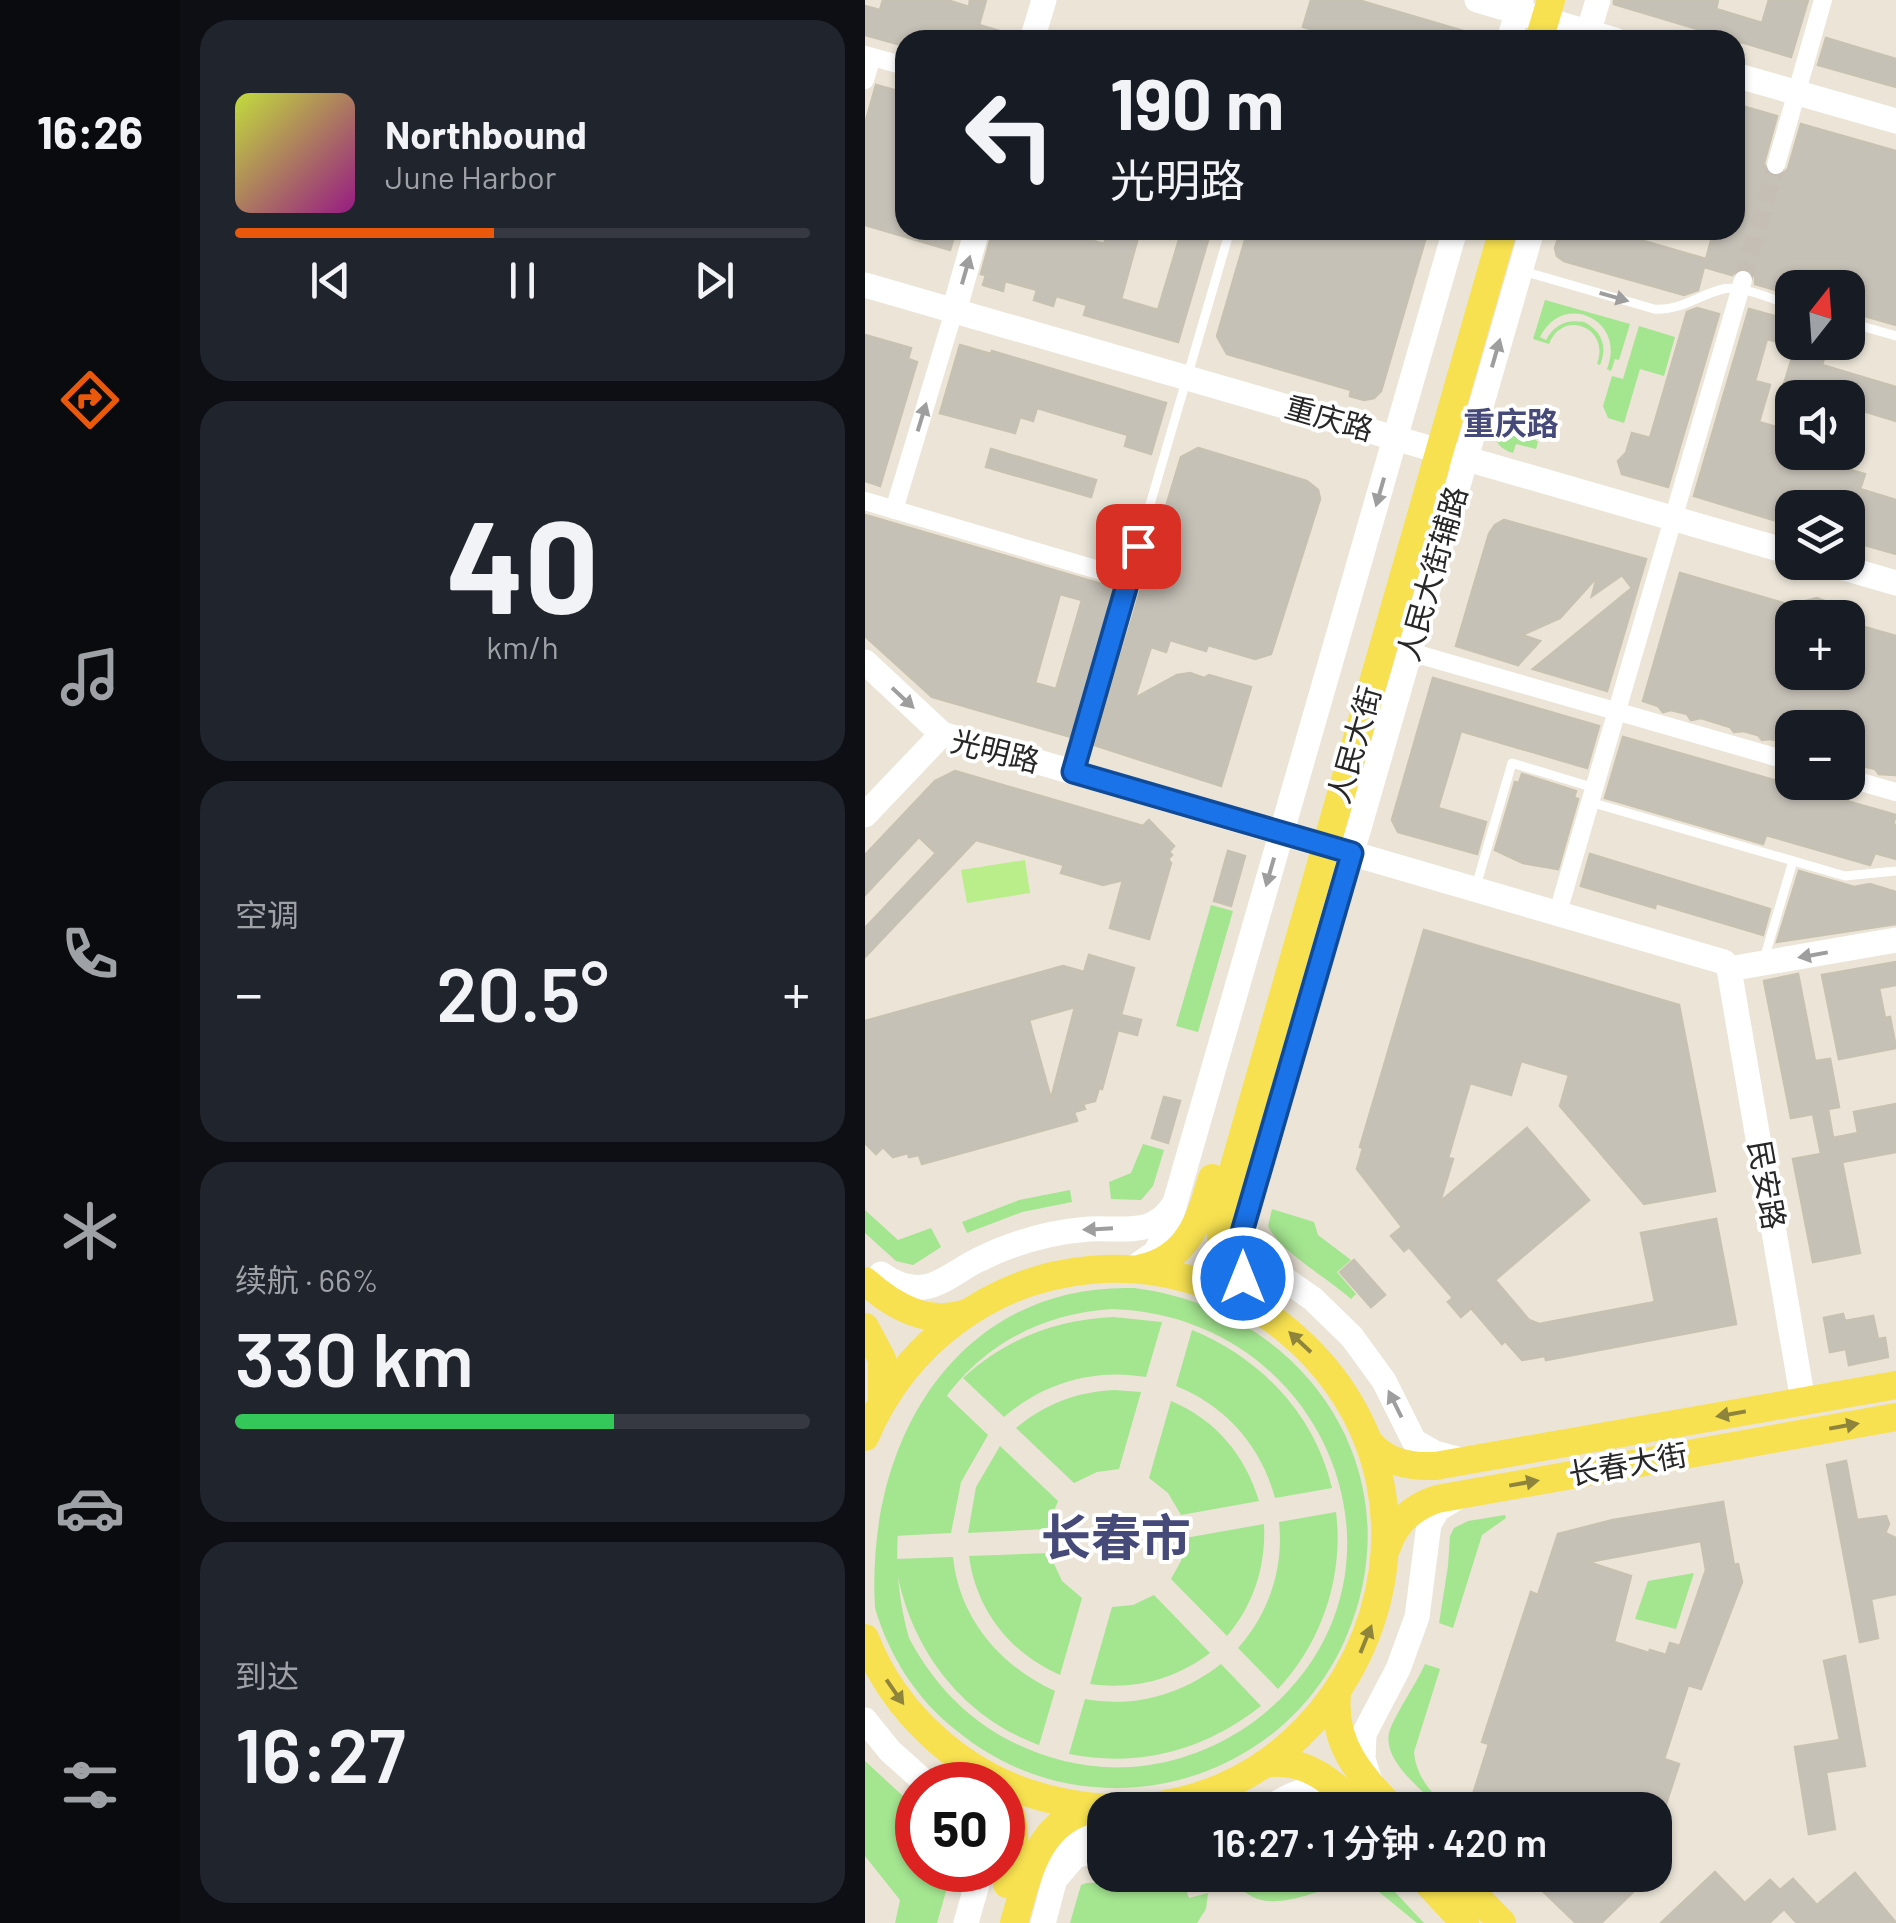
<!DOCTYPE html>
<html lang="zh">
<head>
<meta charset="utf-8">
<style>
	:root { --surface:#171b24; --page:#20242c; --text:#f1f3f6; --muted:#9ea1a6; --line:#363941; --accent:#ea580c }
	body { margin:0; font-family:Barlow,"Noto Sans SC",sans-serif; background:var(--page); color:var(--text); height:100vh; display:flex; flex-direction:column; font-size:38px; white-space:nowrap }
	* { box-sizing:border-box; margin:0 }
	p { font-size:32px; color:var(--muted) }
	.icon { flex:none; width:55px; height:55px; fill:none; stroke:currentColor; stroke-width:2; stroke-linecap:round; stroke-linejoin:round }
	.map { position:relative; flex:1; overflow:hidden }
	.panel { display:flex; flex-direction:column; gap:20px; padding:20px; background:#0d0f14; width:685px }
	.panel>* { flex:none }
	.top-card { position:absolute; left:30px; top:30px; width:850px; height:210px; border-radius:30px; box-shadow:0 2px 8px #0004; background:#171b24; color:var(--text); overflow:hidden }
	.needle { width:65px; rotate:17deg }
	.fabs { position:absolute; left:910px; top:270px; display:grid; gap:20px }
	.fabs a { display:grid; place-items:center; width:90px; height:90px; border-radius:20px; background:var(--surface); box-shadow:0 2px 8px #0004; font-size:50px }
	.speed { position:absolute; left:30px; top:1762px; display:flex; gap:20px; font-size:50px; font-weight:700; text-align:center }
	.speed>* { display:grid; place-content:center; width:130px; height:130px; border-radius:50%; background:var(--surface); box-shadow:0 2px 8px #0004; line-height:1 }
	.speed .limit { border:15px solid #d22; background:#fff; color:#111 }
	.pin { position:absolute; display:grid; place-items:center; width:85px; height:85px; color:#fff; margin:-42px; border-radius:20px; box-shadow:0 5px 15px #0006 }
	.me { position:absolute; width:110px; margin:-55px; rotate:0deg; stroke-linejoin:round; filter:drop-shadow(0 0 8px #0008) }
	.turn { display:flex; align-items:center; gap:35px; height:210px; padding:0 50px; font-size:45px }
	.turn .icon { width:130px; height:130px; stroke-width:2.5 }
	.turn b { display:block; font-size:70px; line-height:85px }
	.big { font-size:75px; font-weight:600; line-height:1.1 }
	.panel .tile { flex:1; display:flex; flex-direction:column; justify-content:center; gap:15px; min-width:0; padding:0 35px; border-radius:30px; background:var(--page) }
	.panel .dial { align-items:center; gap:0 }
	.dial b { font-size:130px; line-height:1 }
	.song { display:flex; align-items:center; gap:30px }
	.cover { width:120px; height:120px; border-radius:15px; background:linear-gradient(135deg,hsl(70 70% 55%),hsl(310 70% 35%)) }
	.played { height:10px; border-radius:5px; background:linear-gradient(90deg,var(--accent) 45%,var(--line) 45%) }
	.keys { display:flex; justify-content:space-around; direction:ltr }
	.heat { display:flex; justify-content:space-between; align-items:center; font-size:55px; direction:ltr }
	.charge { height:15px; border-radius:8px; background:linear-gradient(90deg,#34c759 66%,var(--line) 0) }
	.trip { position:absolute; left:222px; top:1792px; width:585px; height:100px; border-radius:30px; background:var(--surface); box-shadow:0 2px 8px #0004; font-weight:600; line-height:100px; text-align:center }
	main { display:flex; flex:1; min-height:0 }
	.menu { display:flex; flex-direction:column; width:180px; justify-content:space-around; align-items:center; background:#090b0e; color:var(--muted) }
	.menu .icon { width:70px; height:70px }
	.menu .on { color:var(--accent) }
	.menu b { font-size:45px; color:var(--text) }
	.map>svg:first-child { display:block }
	.green { fill:#a4e590; fill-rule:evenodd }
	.pitch { fill:#baee8a }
	.building { fill:#c6c1b7; stroke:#c6c1b1; stroke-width:2.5; fill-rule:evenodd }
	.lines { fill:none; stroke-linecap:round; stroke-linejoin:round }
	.street-tunnel { stroke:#c4beb4; stroke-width:18; stroke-dasharray:18 9; stroke-linecap:butt }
	.lane { stroke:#fff; stroke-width:9 }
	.street { stroke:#fff; stroke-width:18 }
	.secondary { stroke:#fff; stroke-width:25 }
	.primary { stroke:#f7e150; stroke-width:28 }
	.oneway { fill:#9e9e9e }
	.oneway2 { fill:#8f843c }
	.route-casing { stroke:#114b97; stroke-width:25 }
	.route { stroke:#1a73e8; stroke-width:18 }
	.labels { text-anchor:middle; stroke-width:8; stroke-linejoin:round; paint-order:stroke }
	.street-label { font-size:30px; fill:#272727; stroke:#fff }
	.neighbourhood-label { font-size:32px; font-weight:bold; fill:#464a79; stroke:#fff }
	.town-label { font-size:50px; font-weight:bold; fill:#464a79; stroke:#fff }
</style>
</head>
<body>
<main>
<nav class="menu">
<b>16:26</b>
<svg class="icon on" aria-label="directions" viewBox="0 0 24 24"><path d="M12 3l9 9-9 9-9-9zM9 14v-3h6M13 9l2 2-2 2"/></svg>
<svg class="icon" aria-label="music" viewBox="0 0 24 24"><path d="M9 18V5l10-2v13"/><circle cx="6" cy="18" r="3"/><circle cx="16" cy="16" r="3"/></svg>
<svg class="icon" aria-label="phone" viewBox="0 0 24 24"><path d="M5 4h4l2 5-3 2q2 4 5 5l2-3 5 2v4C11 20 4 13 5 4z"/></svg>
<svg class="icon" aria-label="climate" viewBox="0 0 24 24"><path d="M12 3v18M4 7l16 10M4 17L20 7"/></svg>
<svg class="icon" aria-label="car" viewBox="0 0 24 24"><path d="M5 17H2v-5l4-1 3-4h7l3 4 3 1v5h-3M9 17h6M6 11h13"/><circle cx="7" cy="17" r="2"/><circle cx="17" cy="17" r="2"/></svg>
<svg class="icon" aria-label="filters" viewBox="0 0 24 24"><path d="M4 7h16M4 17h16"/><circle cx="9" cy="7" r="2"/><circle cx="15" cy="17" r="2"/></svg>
</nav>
<section class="panel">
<div class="tile">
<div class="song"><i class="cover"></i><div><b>Northbound</b><p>June Harbor</p></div></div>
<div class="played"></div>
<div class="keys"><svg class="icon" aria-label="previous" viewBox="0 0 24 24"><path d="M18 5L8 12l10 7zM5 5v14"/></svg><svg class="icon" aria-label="pause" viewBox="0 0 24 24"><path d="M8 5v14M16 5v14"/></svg><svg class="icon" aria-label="next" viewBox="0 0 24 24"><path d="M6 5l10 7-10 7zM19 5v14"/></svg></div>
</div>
<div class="tile dial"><b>40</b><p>km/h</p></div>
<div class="tile"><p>空调</p>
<div class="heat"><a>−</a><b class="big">20.5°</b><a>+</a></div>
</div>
<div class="tile"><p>续航 · 66%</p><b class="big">330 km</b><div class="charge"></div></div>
<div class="tile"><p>到达</p><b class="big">16:27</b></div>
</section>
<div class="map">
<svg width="1031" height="1923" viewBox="0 0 1031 1923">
	<rect width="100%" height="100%" fill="#ebe4d7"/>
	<g class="green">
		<path d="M680,300l85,24 -11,36 -4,-1 -4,12 -4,-2c20,-49 -44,-79 -67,-32l6,3c9,-16 21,-21 38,-18 18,9 24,25 16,43l-3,-1c14,-36 -34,-56 -48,-20l-16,-5z"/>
		<polygon points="774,326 810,337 799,376 775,369 759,423 743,418 738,406 747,376 758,379"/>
		<path d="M645,405l11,3 3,21 14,13 -2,7 -20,-5 -3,9c-15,-4 -22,-16 -18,-31l9,2z"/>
		<polygon points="346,905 368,911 333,1032 311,1026"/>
		<polygon points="278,1144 299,1150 288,1186 276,1200 246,1199 244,1182 266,1173"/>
		<polygon points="205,1190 207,1202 157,1212 102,1233 97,1222 154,1200"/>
		<path d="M407,1209l42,13 4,13 33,25 -14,12 19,22 -5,5c-22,-20 -73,-49 -83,-73z"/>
		<polygon points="0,1210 33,1240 66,1228 76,1247 48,1265 31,1261 0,1233"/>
		<path d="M269,1288c170,21 282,183 213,347 -19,46 -53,87 -95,113 -47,30 -102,44 -158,39 -51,-4 -98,-24 -137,-56 -40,-31 -68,-75 -82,-123 -10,-173 87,-325 259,-320zM247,1309c221,7 322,276 144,411 -36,27 -80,44 -125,47 -46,3 -91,-9 -130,-31 -40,-23 -71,-58 -92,-98 -44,-156 37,-319 203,-329z"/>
		<path d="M248,1317l49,5 -16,55c-52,-9 -103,6 -142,40l-41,-39c42,-39 92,-58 150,-61z"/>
		<path d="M327,1330c69,28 123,85 140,158l-57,10c-14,-52 -49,-92 -99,-112z"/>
		<path d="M249,1390l27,2 -22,77 -22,3 -23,11 -58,-55c29,-24 60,-36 98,-38z"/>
		<path d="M81,1395l42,40 -27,47 -10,51 -57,3c3,-53 19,-99 52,-141z"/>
		<path d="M306,1401c45,19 74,54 88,100l-78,14 -13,-22 -19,-15z"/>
		<polygon points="135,1446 193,1501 182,1529 103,1533 111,1487"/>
		<path d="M471,1512c8,64 -14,130 -58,177l-40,-41c31,-35 46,-80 41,-126z"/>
		<polygon points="640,1515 641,1518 617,1535 588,1628 574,1623 583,1566 585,1536 589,1528 603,1521"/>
		<path d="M399,1524c2,42 -10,80 -37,112l-56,-57 10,-18 4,-23z"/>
		<path d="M184,1553l13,28 20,17 -22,77c-50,-22 -84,-65 -91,-119z"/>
		<path d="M88,1557c6,61 47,109 102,134l-16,54c-80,-29 -133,-102 -144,-186z"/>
		<polygon points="829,1573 811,1629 770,1619 783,1581"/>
		<path d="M289,1595l56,58c-36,27 -76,37 -120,31l22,-77 21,-2z"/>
		<path d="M356,1664l40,42c-56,44 -121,62 -192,48l16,-55c50,9 96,-4 136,-35z"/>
		<path d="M560,1664l15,5 -26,83c2,25 18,41 34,58h-6c-19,-20 -65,-52 -51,-83 9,-21 24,-41 34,-63z"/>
		<polygon points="0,1761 52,1809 52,1870 87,1870 72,1923 30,1923 35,1900 0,1856"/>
		<path d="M396,1875h118l45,48h-7l-44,-36 -12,-5c-41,2 -93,41 -124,2z"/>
		<polygon points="316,1876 324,1898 343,1893 341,1909 332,1923 205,1923 216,1885 221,1883 275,1881"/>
	</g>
	<polygon class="pitch" points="160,860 165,893 102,903 96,870"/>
	<g class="building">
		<polygon points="18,0 82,0 104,7 105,0 121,0 114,25 151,36 151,40 37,40 36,45 0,35 0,6 15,10"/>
		<polygon points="446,0 493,0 619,37 618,40 450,40 452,31 438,27"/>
		<polygon points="749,0 853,0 851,9 897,23 904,0 943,0 926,57 749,4"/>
		<polygon points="961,38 1031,59 1031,87 953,65"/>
		<polygon points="11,85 40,93 40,230 91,230 85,250 0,225 0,124"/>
		<polygon points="870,104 912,116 899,163 901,173 909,177 915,177 923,169 936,124 1031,151 1031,325 982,311 982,288 928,288 928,295 890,284 890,276 882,268 874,268 867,275 839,267 833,290 819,295 699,261 692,256 690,248 696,230 741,230 841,259 849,230 870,230"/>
		<polygon points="128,230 190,230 239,244 243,233 272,241 256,299 293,310 317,230 346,230 313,342 219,315 222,305 191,296 188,306 169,300 172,290 140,281 138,291 118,285 121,275 116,274"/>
		<polygon points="383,230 563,230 516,391 509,398 499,400 485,396 486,390 362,354 352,336"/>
		<polygon points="832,308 854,314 803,487 757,474 753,461 761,453 767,433 785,438 822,312"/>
		<polygon points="884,309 924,320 917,343 902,339 890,381 905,385 894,422 928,432 928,452 940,452 938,456 1000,474 995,489 1031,500 1031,554 982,540 982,508 928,508 928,524 922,524 829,496"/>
		<polygon points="0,335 46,348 43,359 52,362 15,486 0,481"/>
		<polygon points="932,342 964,342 957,365 1031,387 1031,421 982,406 982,398 954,398 946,395 947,392 919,384"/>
		<polygon points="95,345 126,354 127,351 301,403 286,454 260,446 263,435 172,408 168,421 155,417 150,433 75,413"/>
		<polygon points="333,448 442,481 453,490 455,499 406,654 390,659 343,645 341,651 305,640 301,652 286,647 270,698 312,675 325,673 339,678 344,675 386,687 356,786 229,745 316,457"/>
		<polygon points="126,449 231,480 226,497 121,467"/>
		<path d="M0,515l247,72 -6,20 4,2 -39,128 -139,-40 -67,-61zM195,594l22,6 -26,89 -21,-6z"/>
		<polygon points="639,520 781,559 742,691 668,669 767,588 757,575 727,596 732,577 695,618 657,635 675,641 653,665 591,646 624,534 630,525"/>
		<polygon points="815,573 925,605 952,598 975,607 984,618 928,618 928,672 982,672 982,622 1031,636 1031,775 1014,774 1010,769 994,765 985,766 982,728 928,728 928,745 906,739 897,740 893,735 878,731 869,732 865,727 836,718 826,720 822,714 806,710 798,712 793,706 778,701"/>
		<polygon points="568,678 734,726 722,768 596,731 573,808 621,822 612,854 533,832 527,820"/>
		<polygon points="758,737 1031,815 1028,824 1031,825 1031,859 1010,853 1005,865 901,835 898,844 740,798"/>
		<polygon points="90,771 278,826 284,820 309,846 304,852 307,855 303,859 306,863 284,939 245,928 258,880 238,885 196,873 199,865 111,840 0,957 0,928 71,853 54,837 0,895 0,855 70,781"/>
		<polygon points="657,774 711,791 709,798 713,799 693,869 658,863 630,850 650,782 654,783"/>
		<polygon points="363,851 380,856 366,906 349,901"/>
		<polygon points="725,854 905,909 898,935 791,903 790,908 716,886"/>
		<polygon points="934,871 989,887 1005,884 1031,892 1031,924 912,942"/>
		<polygon points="559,930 814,1005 850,1191 779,1204 695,1106 704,1075 656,1061 646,1095 605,1083 583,1158 588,1159 575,1202 662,1128 724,1200 630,1280 664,1320 674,1324 790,1302 776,1233 851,1219 871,1324 681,1360 680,1356 657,1360 640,1341 637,1344 606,1308 596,1317 583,1302 588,1298 544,1247 539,1251 526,1236 537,1227 492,1169 498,1148 495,1147"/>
		<path d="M224,955l45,13 -13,47 20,5 -4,15 -19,-5 -16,59 -3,-1 -4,13 -12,3 2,5 -11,3 3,9 -155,43 -3,-9 -10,2 -1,-4 -15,4 -10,-10 -7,7 -11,-11v-122l198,-55 21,6zM210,1007l-24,92 -22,-79z"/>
		<polygon points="1031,962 1031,985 1014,988 1020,1018 1025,1017 1031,1048 974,1059 957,975"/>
		<polygon points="933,974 950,1061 965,1059 974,1107 963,1109 968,1138 993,1133 989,1112 1031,1104 1031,1152 977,1162 995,1253 948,1262 928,1159 956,1154 948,1114 926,1118 899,981"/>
		<polygon points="299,1097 315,1101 303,1143 287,1138"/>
		<polygon points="489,1260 520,1295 506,1307 475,1272"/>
		<polygon points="978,1314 980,1321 1008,1316 1013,1339 1020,1338 1023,1357 984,1365 981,1349 965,1352 959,1318"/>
		<polygon points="981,1461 992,1520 1021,1516 1024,1524 1020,1533 1031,1538 1031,1594 1006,1599 1013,1638 995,1642 962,1465"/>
		<path d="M858,1502l11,63 4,-1 4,18 -41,107 -13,-4 -24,74 15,5 -15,46h-196l21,-66 -7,-2 49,-150 7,3 20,-61 55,-14zM836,1541l5,29 -26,76 -10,-3 -4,12 -16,-5 -1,3 -35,-11 17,-66 -43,-14z"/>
		<polygon points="980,1656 1000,1766 961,1772 970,1829 944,1834 930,1747 975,1740 959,1661"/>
		<polygon points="850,1872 880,1903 905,1880 915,1890 928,1879 952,1905 990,1873 1031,1923 932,1923 919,1909 904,1923 796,1923"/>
		<polygon points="661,1875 720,1875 726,1881 732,1875 753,1875 769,1891 736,1923 711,1923"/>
	</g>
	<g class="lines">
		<polyline class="street-tunnel" points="878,280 911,165"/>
		<g class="lane">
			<path d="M658,271l131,38c27,2 44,-14 69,-20 19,-4 51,11 70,17"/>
			<polyline points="982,322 1031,336"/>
			<polyline points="208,769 365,230"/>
			<polyline points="725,802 980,876 1031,871"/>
			<polyline points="611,886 647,763 730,788"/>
			<polyline points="899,959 928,861"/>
		</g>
		<g class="street">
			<polyline points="0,55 40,66"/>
			<polyline points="0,80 7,57"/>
			<polyline points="911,165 958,0"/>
			<polyline points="0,501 264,579"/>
			<polyline points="29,510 89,311"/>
			<polyline points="545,652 928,762"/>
			<polyline points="982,778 1031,792"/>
			<polyline points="693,912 878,280"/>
		</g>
		<g class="secondary">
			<polyline points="612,0 750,40"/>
			<polyline points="167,40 179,0"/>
			<polyline points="644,40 656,0"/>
			<polyline points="721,40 733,0"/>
			<polyline points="870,75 1031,121"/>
			<polyline points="0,285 928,553"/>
			<polyline points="89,311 112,230"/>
			<polyline points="959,562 1031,583"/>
			<polyline points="0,662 77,734"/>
			<polyline points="0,815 77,734 859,962 864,969 938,1401"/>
			<polyline points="864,969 1031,940"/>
			<polyline points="380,1228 382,1242 392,1260 448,1299 487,1337 519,1381 549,1441 570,1453 600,1461"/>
			<polyline points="271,1266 290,1253 301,1234 590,230"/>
			<path d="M16,1274c13,9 26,15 43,13 18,-2 37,-19 54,-27 34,-17 73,-28 111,-31 31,-2 64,8 83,-22"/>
			<polyline points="381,1283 375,1264 375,1239 667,230"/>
			<polyline points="0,1720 25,1751 63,1785"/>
			<polyline points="506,1784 498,1759 499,1734 533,1669 552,1617 564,1524 573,1509 593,1497"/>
			<path d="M400,1810c34,-19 46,-30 82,-8"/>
			<polyline points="193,1876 210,1856 240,1848"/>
			<polyline points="101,1923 116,1870"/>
			<path d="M178,1923c13,-42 16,-92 62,-110"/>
		</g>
		<g class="primary">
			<polyline points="674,40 686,0"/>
			<path d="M277,1268c47,-10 58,-49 70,-90"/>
			<path d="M0,1281c29,26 63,45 102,32"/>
			<path d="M391,1305c-22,-27 -40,-56 -35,-93l282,-982"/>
			<polyline points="0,1327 17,1359 17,1401"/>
			<path d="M0,1437c39,-92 124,-158 225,-167 65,-6 133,12 185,51 238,179 58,553 -230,477 -81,-21 -150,-83 -180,-160"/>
			<path d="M503,1441c17,21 40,26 67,25l461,-81"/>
			<path d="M522,1547c8,-25 26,-40 50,-48l459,-82"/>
			<path d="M472,1693c-5,52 23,82 57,117"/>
			<path d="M399,1764c41,-7 70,18 95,46"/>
			<path d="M138,1794c16,32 13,56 4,90"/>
			<polyline points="555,1875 600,1923"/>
			<polyline points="591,1875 637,1923"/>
			<path d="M149,1923c14,-48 23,-102 79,-114"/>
		</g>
	</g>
	<defs><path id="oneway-solid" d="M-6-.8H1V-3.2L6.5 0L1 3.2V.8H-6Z" transform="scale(2.5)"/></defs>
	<g class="oneway">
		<use href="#oneway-solid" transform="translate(101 270) rotate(-74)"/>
		<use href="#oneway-solid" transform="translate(749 297) rotate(16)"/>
		<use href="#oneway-solid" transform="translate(631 353) rotate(-74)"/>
		<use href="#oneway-solid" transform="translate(57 417) rotate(-73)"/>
		<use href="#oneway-solid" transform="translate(515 492) rotate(106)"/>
		<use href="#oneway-solid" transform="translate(38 698) rotate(43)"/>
		<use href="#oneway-solid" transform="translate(405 872) rotate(106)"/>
		<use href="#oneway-solid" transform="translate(948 955) rotate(170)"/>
		<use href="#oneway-solid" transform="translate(233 1229) rotate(177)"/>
		<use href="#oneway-solid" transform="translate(530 1404) rotate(-116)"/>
	</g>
	<g class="oneway2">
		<use href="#oneway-solid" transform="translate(435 1342) rotate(-137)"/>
		<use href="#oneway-solid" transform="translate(866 1414) rotate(170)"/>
		<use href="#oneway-solid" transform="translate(979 1426) rotate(-10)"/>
		<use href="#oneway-solid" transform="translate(659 1483) rotate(-10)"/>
		<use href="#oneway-solid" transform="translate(501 1639) rotate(-68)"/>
		<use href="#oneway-solid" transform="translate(30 1692) rotate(55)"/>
	</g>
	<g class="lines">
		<g class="route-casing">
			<polyline id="route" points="273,546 208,772 487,853 375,1239 378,1278"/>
		</g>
		<use href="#route" class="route"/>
	</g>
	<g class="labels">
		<g class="street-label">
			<text transform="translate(464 419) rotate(16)" y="10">重庆路</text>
			<text transform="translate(568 574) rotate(-74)" y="10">人民大街辅路</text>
			<text transform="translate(490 745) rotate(-74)" y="10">人民大街</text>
			<text transform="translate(130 752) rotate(14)" y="10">光明路</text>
			<text transform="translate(901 1185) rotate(80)" y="10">民安路</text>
			<text transform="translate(763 1465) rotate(-10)" y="10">长春大街</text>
		</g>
		<g class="neighbourhood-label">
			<text x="646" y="435">重庆路</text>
		</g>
		<g class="town-label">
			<text x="251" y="1556">长春市</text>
		</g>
	</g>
</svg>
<div class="fabs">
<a><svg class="needle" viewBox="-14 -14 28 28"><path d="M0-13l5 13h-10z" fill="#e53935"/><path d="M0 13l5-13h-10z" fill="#9ea1a6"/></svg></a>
<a><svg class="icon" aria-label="sound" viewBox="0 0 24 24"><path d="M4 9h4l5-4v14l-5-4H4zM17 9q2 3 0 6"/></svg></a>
<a><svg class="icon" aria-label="layers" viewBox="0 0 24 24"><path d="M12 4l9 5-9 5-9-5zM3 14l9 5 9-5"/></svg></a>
<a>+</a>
<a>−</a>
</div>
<div class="speed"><div class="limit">50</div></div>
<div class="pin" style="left:273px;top:546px;background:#d93025"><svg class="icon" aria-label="arrive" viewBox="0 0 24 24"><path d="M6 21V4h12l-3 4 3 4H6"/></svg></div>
<svg class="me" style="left:378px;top:1278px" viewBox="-20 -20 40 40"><circle r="17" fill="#1a73e8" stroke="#fff" stroke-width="3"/><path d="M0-11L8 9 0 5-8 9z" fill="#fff"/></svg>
<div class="trip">16:27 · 1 分钟 · 420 m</div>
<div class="top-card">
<div class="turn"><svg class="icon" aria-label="left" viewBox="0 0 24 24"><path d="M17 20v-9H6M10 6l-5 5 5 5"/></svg><div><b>190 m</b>光明路</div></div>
</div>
</div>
</main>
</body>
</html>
